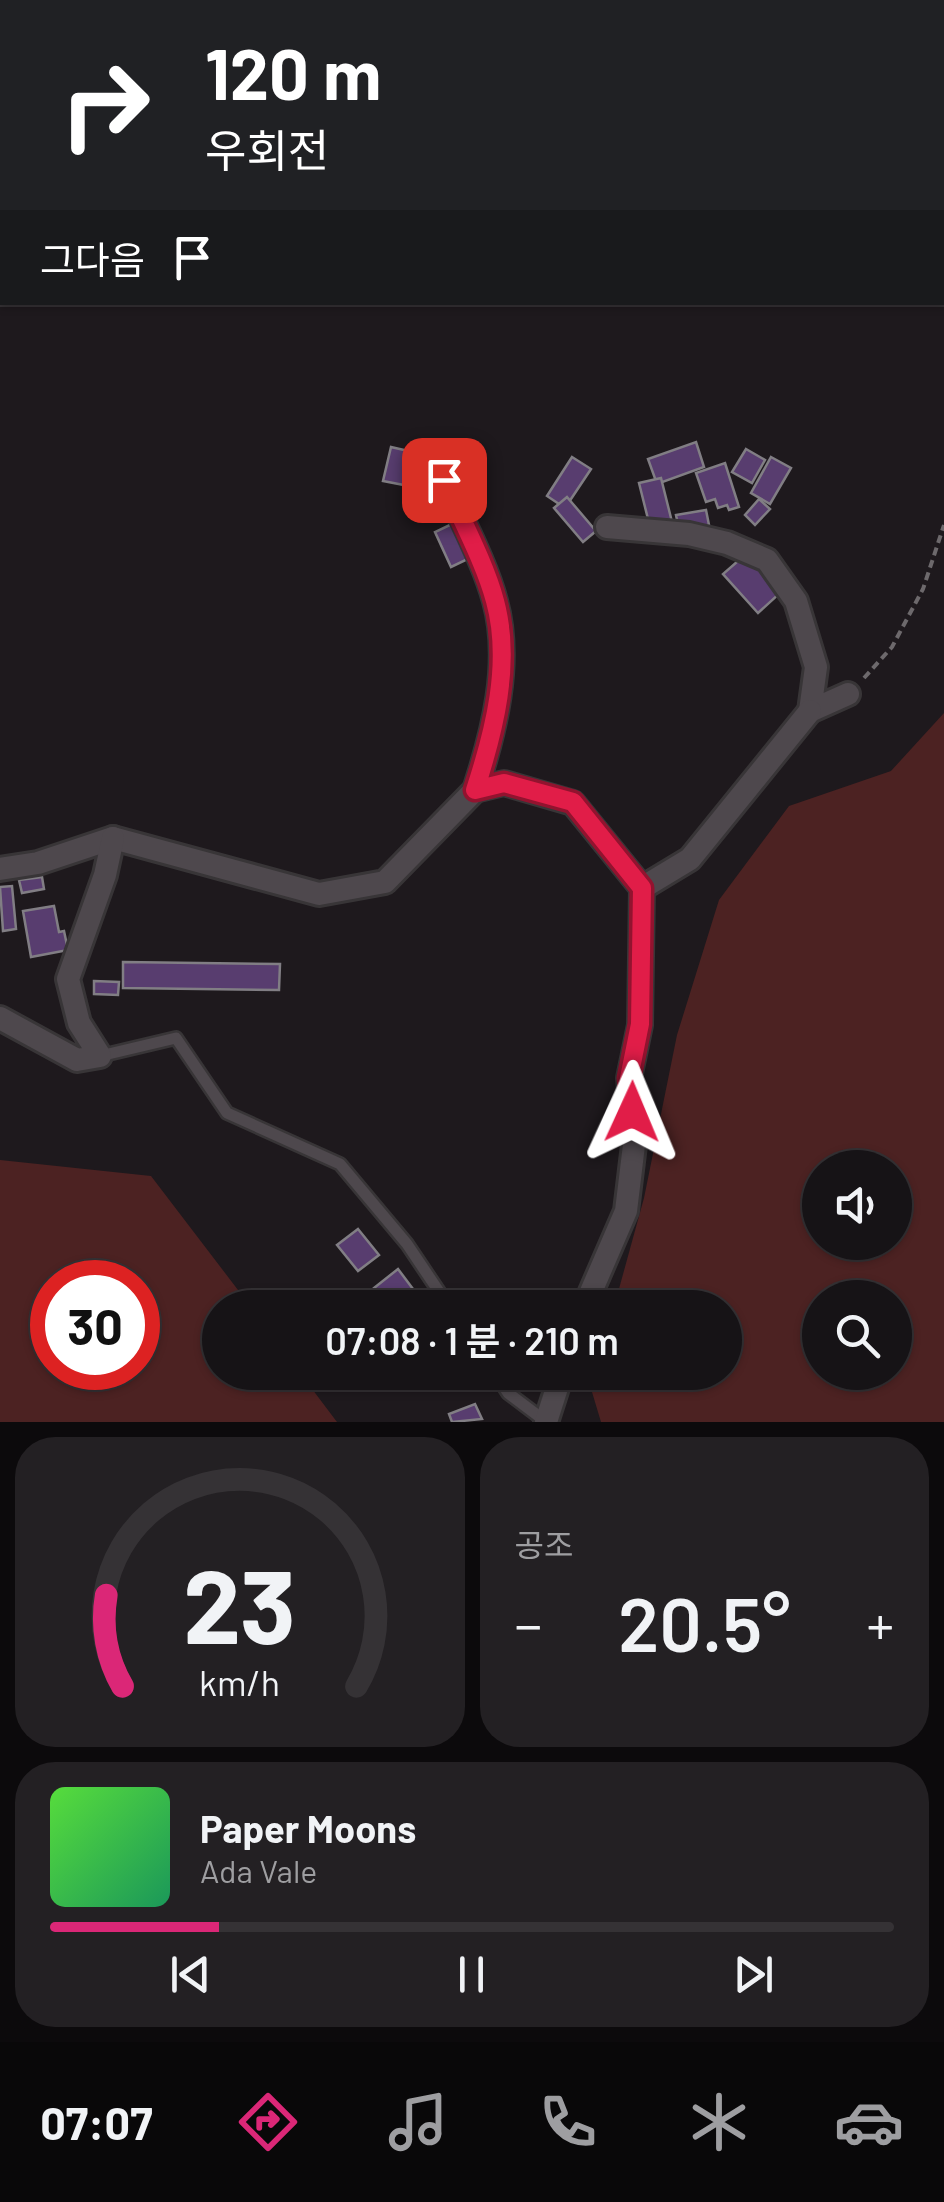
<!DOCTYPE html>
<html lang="ko">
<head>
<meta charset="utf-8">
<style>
	:root { --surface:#161316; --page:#232023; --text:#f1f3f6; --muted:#9e9ea1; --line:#353235; --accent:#db2777 }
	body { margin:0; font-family:Barlow,"Noto Sans KR",sans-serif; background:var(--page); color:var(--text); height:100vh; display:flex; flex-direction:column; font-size:38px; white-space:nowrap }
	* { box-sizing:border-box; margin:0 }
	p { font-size:32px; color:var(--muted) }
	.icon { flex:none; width:55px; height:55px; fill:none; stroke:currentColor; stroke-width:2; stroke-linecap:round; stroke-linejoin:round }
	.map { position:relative; height:1422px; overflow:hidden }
	.drawer { display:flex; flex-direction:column; gap:15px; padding:15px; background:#0c0a0c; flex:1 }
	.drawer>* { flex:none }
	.banner { position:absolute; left:0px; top:0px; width:945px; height:305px; box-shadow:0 2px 8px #0004,0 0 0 2px var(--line); background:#202124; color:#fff; overflow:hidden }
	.tools { position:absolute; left:802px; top:1150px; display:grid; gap:20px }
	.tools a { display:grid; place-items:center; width:110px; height:110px; border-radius:50%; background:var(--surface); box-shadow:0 2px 8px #0004,0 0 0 2px var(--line); font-size:50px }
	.speed { position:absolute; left:30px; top:1260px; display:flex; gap:20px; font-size:50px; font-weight:700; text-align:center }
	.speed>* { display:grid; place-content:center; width:130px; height:130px; border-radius:50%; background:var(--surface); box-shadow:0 2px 8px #0004,0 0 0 2px var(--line); line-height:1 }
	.speed .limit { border:15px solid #d22; background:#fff; color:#111 }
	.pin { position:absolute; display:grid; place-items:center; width:85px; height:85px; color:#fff; margin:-42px; border-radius:20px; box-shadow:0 5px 15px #0006 }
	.me { position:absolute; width:110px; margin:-55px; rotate:1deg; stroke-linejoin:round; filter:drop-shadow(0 0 8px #0008) }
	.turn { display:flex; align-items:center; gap:35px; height:210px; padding:0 40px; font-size:45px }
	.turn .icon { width:130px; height:130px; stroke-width:2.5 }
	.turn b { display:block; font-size:70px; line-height:85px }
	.then { display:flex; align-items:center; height:95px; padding:0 40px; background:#0003; gap:20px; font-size:38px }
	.big { font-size:75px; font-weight:600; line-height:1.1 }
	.drawer .widget { flex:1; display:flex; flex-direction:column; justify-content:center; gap:15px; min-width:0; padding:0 35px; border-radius:40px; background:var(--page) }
	.drawer .dial { align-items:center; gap:0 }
	.dial svg { height:260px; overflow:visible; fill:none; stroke:var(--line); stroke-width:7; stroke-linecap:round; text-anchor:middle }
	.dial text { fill:var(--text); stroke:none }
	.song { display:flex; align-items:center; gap:30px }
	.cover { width:120px; height:120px; border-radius:15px; background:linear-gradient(135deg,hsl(110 70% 55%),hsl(150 70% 35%)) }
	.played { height:10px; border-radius:5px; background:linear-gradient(90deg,var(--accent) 20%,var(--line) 20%) }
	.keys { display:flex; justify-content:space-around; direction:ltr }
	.heat { display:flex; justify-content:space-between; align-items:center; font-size:55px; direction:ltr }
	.drawer .tiles { flex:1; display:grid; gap:15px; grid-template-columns:1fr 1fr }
	.widget:last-child { grid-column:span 2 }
	.trip { position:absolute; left:202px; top:1290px; width:540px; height:100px; border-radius:50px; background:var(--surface); box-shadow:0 2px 8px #0004,0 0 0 2px var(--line); font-weight:600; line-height:100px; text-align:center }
	.tab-bar { display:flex; height:160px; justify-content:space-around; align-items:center; background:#090809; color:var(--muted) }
	.tab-bar .icon { width:70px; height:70px }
	.tab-bar .on { color:var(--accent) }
	.tab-bar b { font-size:45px; color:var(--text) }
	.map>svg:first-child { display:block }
	.green { fill:#4c2222; fill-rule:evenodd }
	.building { fill:#583d6f; stroke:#817e84; stroke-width:2.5 }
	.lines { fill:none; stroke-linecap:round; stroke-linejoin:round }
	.service-casing { stroke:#383537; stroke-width:16 }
	.minor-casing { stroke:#383537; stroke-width:28 }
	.path { stroke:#6d696c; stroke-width:4; stroke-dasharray:8 5; stroke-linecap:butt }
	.service { stroke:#4e484d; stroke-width:11 }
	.minor { stroke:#4e484d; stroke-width:22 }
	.route-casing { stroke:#92132f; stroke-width:25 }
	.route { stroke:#e11d48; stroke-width:18 }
</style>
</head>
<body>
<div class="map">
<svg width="944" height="1422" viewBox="0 0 944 1422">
	<rect width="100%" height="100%" fill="#1e191d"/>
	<g class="green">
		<path d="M944,713v709h-343l-9,-30 5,-19 128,-1v-64l-111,-1 30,-109 33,-163 42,-135 70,-94 102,-35zM820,1168h75v74h-75zM820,1298h75v74h-75z"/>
		<path d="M0,1160l151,16 100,131 -31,1v64l80,1 37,49h-337zM52,1282h86v86h-86z"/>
	</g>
	<g class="building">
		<polygon points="424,440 447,444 443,463 420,459"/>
		<polygon points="696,442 704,467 657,484 648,459"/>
		<polygon points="391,447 417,453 409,486 383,481"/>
		<polygon points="746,449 765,460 752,483 732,472"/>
		<polygon points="572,457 591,469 565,508 547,496"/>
		<polygon points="771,457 791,468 770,504 751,493"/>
		<polygon points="725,463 739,507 729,510 727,505 718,508 715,499 706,502 696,473"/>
		<polygon points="661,478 672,522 650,527 639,483"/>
		<polygon points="413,485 444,495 439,513 407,502"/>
		<polygon points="567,497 596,531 583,542 554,508"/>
		<polygon points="759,499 770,509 755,525 745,515"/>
		<polygon points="706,510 709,525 679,530 676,515"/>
		<polygon points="454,523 470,558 451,567 435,532"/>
		<polygon points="746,554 780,593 758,613 723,574"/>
		<polygon points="42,877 44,889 22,893 19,880"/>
		<polygon points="12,886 16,929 3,931 0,887"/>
		<polygon points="54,906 59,932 64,931 68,950 31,957 23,911"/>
		<polygon points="123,962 280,964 279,990 123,988"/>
		<polygon points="94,981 119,982 118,995 94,994"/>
		<polygon points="358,1229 379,1255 358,1271 337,1245"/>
		<polygon points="398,1269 416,1293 396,1308 386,1295 381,1298 374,1288"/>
		<polygon points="475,1404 482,1419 452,1422 449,1414"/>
	</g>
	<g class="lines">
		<g class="service-casing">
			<g id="service">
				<polyline points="100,1056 176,1038 227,1113 340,1164 407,1244 450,1308"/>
				<polyline points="494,1372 508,1393 545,1421"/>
			</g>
		</g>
		<g class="minor-casing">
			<g id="minor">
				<path d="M444,480c16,37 41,83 51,121 17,61 -1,131 -20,189l29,-7 69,20 69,85"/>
				<polyline points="607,527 689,534 727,543 767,560 796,601 816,667 810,711 848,694"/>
				<polyline points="0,869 38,863 113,838 319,894 385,882 475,790"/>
				<polyline points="0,1018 77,1060 100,1056 79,1023 68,979 105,875 113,838"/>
				<polyline points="584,1308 626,1211 634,1145 629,1078 640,1025 642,888 690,859 810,711"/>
				<polyline points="546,1422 562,1372"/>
			</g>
		</g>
		<g class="path">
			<polyline points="821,0 824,2"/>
			<polyline points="942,84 944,85"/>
			<polyline points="864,678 892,647 923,589 944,525"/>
		</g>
		<use href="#service" class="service"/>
		<use href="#minor" class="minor"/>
	</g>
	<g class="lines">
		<g class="route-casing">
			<path id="route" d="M444,480c16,37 41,83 51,121 17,62 -1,131 -20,189l29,-7 69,19 69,86 -2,136 -11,54 3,34"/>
		</g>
		<use href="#route" class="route"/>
	</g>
</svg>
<div class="tools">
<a><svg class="icon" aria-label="sound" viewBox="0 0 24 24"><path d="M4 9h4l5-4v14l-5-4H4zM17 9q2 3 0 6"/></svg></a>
<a><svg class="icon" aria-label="search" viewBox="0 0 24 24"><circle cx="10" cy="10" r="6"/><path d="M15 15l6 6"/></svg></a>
</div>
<div class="speed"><div class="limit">30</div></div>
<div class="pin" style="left:444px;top:480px;background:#d93025"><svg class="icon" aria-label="arrive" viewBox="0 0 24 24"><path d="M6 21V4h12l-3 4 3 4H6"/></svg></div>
<svg class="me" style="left:632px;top:1112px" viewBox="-20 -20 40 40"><path d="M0-17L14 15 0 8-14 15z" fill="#e11d48" stroke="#fff" stroke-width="4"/></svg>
<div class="trip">07:08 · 1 분 · 210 m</div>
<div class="banner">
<div class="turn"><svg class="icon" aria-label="right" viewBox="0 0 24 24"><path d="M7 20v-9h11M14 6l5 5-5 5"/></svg><div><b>120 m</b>우회전</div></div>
<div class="then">그다음<svg class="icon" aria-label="arrive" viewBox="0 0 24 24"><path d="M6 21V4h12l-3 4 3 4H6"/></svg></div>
</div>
</div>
<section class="drawer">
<div class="tiles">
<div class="widget dial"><svg viewBox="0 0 100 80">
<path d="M14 69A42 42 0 1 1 86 69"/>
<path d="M14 69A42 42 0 0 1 9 41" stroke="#db2777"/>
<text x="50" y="56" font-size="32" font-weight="700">23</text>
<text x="50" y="72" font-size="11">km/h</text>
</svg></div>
<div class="widget"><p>공조</p>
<div class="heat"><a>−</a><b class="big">20.5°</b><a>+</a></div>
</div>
<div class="widget">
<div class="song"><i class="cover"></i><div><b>Paper Moons</b><p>Ada Vale</p></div></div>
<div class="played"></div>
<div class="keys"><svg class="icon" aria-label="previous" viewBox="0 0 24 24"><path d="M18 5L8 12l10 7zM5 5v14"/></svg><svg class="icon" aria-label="pause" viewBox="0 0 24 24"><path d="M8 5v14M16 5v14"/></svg><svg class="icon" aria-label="next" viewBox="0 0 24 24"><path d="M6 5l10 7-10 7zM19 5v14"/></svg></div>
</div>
</div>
</section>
<nav class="tab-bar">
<b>07:07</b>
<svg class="icon on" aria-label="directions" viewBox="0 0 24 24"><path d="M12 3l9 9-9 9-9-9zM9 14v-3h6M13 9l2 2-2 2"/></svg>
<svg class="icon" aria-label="music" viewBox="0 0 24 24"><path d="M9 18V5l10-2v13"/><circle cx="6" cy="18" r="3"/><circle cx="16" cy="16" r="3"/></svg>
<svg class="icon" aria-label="phone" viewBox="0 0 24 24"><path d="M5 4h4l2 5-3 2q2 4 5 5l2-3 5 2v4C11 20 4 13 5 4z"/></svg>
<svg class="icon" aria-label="climate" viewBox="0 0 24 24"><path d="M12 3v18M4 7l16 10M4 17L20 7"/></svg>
<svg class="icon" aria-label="car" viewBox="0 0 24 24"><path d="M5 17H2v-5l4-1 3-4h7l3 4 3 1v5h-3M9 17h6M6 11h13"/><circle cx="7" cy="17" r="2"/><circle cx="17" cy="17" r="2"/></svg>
</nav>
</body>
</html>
